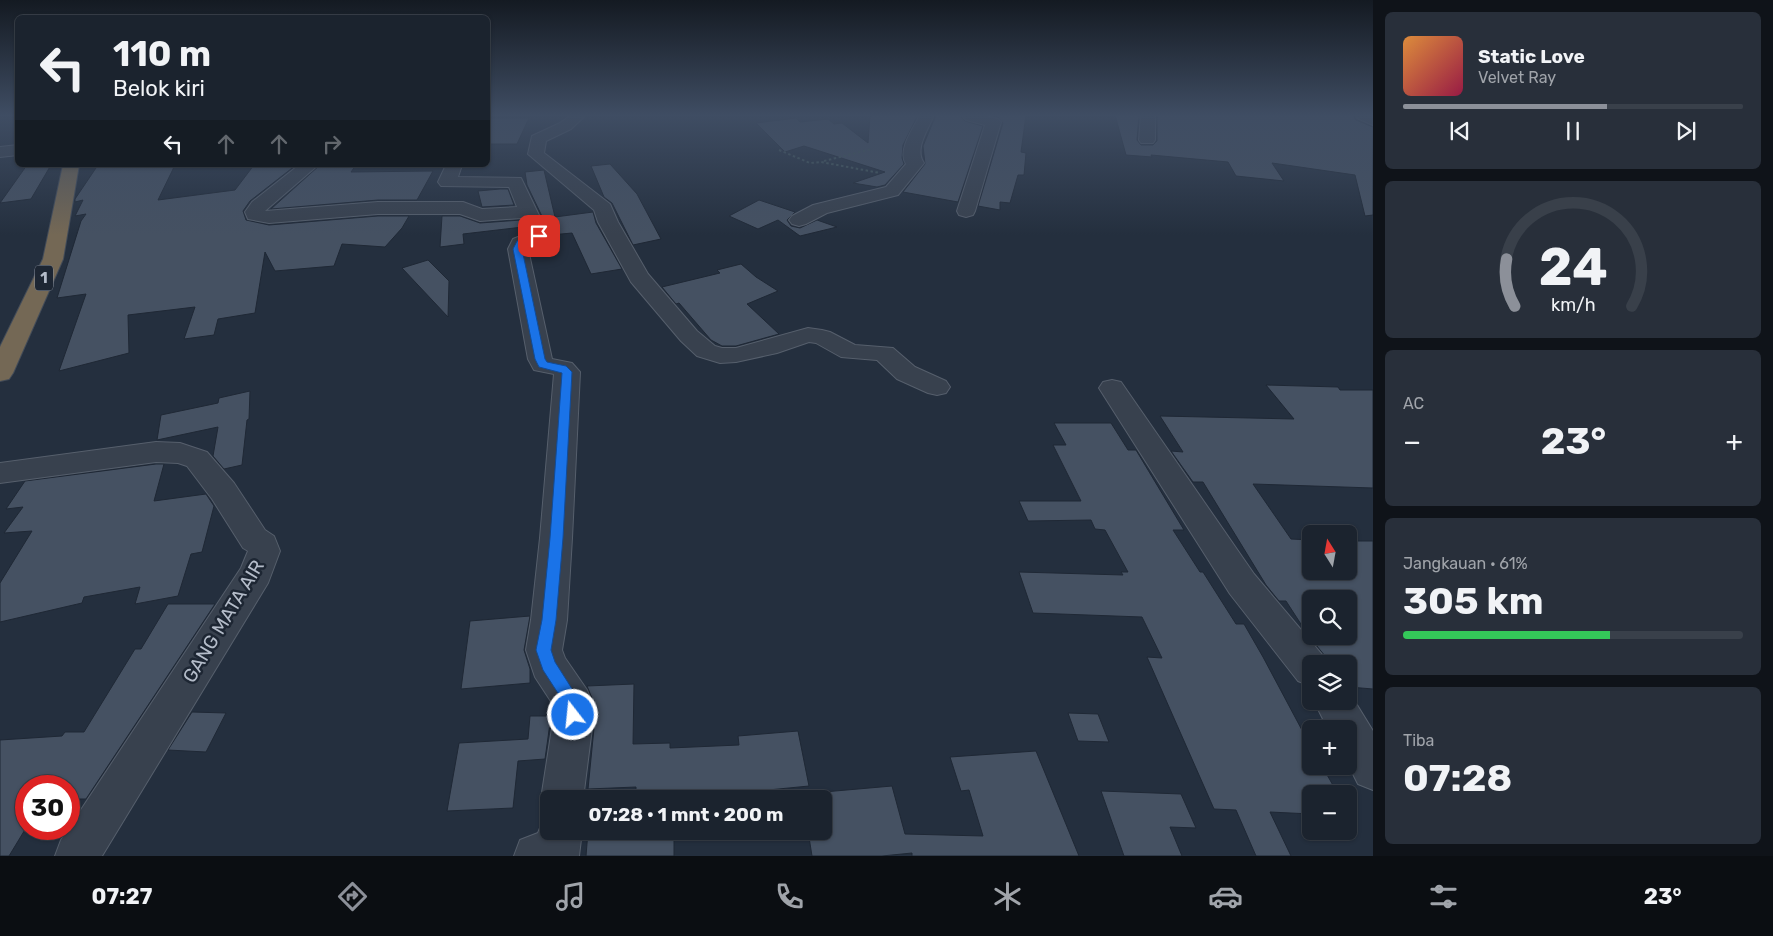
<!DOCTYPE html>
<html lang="id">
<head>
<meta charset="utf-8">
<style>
	:root { --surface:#1b232e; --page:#282f3a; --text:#f1f3f6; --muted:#a0a4aa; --line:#39404a; --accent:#8c9099 }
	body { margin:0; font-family:Rubik,sans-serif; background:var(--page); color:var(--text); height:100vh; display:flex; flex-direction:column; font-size:19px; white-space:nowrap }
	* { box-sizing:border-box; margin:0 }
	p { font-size:16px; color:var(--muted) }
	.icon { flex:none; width:28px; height:28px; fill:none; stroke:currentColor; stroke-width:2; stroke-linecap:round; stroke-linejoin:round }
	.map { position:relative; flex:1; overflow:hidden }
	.panel { display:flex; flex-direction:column; gap:12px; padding:12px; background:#0f1319; width:400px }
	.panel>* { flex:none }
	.guide { position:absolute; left:15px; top:15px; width:475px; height:152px; border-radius:8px; box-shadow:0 1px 4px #0004,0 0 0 1px var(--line); background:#1b232e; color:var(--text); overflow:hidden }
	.needle { width:32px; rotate:349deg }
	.tools { position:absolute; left:1302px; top:525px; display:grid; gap:10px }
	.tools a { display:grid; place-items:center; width:55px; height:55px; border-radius:8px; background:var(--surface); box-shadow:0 1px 4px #0004,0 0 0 1px var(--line); font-size:25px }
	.speed { position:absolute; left:15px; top:775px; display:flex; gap:10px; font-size:25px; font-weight:700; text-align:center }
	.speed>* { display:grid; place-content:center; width:65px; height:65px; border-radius:50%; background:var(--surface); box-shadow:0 1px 4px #0004,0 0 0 1px var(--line); line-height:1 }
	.speed .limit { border:8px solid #d22; background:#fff; color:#111 }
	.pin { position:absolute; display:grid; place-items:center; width:42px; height:42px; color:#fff; margin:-21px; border-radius:10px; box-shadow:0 2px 8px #0006 }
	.me { position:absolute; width:55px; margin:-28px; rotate:344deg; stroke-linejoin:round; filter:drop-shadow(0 0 4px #0008) }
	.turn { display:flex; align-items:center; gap:18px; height:105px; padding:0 15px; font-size:22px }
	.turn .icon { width:65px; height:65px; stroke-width:2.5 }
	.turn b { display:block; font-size:35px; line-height:42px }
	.lanes { display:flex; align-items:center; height:48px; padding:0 15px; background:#0003; justify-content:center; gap:25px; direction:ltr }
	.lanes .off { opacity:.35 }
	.big { font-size:38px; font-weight:700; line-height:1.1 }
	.panel .widget { flex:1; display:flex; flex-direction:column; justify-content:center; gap:8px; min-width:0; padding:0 18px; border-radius:8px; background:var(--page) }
	.panel .dial { align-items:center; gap:0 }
	.dial svg { height:130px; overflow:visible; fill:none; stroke:var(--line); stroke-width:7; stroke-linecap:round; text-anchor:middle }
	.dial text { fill:var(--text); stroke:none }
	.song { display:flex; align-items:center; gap:15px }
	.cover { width:60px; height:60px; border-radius:8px; background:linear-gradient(135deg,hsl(30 70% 55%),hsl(340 70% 35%)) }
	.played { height:5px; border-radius:2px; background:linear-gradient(90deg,var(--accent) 60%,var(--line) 60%) }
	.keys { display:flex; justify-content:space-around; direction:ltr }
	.heat { display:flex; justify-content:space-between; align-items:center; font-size:28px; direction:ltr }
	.charge { height:8px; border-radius:4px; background:linear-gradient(90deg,#34c759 61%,var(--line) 0) }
	.trip { position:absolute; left:540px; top:790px; width:292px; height:50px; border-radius:8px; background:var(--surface); box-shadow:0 1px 4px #0004,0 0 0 1px var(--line); font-weight:700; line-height:50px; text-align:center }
	.menu { display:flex; height:80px; justify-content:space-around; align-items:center; background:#0b0e12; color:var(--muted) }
	.menu .icon { width:35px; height:35px }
	.menu .on { color:var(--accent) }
	.menu b { font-size:22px; color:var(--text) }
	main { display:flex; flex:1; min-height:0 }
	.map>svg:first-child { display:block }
	.building { fill:#455162; stroke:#1f2835; fill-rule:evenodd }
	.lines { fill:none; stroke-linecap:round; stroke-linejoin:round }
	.minor-casing { stroke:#565f6c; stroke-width:2 }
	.highway-casing { stroke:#434c59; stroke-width:2 }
	.path { stroke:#44595c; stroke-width:2; stroke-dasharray:2.5 2.5; stroke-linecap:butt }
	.minor { fill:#38414e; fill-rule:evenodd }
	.highway { fill:#746855; fill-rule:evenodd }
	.route { fill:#1a73e8; stroke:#114b97 }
	.labels { text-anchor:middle; stroke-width:5; stroke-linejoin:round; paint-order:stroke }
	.shield { fill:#1d2633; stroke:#878f9c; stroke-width:1 }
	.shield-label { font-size:15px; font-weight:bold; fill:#b4bcc9 }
	.near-street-label { font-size:19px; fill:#b4bcc9; stroke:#1d2633 }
</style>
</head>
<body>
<main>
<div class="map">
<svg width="1373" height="856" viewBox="0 0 1373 856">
	<rect width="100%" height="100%" fill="#242f3e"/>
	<g class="building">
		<polygon points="870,115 918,115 903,145 902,158 904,164 885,185 877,187 853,183 885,172 804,146 785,152 756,123 796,118 800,122 828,119 834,124 842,123 868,143"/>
		<polygon points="936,115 963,115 961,117 965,121 983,126 958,202 903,192 925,164 923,146"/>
		<polygon points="988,115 1026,115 1021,152 1026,153 1024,175 1018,175 1010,203 1000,202 1000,210 978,206 1003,123 998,117"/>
		<polygon points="1115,115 1139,115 1137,140 1141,145 1153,145 1157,141 1157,115 1353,115 1356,120 1373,127 1373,215 1365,216 1355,175 1272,163 1284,181 1236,176 1228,162 1151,155 1152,157 1126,155"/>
		<polygon points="488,118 529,118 517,144 488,144"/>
		<polygon points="610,164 637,194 661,239 633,245 612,203 604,197 591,166"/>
		<polygon points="27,165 51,165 31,199 0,203"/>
		<polygon points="98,165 175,165 158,200 235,190 254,165 296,165 250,201 243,211 246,220 269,225 378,216 409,216 402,228 385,247 342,244 334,266 275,271 265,252 255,313 218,319 214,335 184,339 195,307 128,315 129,353 59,371 86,294 57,298 81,221 86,214 75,216 83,200 75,202 75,199"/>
		<polygon points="320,165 356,165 351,172 433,171 417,200 378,200 271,209"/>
		<polygon points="544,170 555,217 593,212 596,223 622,269 591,274 572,233 551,235 527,185 525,172"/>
		<polygon points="500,189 508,189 514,205 482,207 478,191"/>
		<polygon points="759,200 795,212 787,220 791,226 800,228 817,220 837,227 800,236 778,220 758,229 729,216"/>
		<polygon points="442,216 460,216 480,223 521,220 523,227 463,234 464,244 440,247"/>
		<polygon points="428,260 449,281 448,317 402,268"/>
		<polygon points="741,264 756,277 778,291 747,304 779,334 736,346 722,346 711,340 679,303 676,304 662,287 720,273 717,270"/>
		<path d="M1266,385l72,2 2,3h33v98l-120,-4 38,55 20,1v31h38v-30h24v148l-24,-2v-23h-20l-4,-8 -17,-21 -22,-34h-7l-13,-16 -63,-103h-10l-22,-31 12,1 -23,-36 134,3zM1311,599h38v37h-38z"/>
		<polygon points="250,391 249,419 247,420 242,465 224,469 213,456 218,427 157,440 161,415 218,403 219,398"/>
		<polygon points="1054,423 1111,423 1128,450 1136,450 1184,530 1173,530 1200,572 1203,572 1236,624 1244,624 1263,657 1311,747 1311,766 1322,766 1338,794 1311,794 1311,814 1270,812 1291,856 1256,856 1236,810 1214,809 1147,657 1162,658 1142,617 1033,613 1019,572 1123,575 1121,572 1128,572 1105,530 1095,529 1091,520 1028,521 1019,501 1081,501 1053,445 1066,445"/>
		<polygon points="156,464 164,464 154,501 206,494 214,506 202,552 191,554 178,596 135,604 140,587 84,597 82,603 0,622 0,583 32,531 4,533 23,507 6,509 25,481"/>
		<polygon points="168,604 215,604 86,799 69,799 69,786 26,786 26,828 9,856 0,856 0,740 62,736 65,732 84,732 135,649 141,649"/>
		<polygon points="530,616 524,650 530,669 530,683 461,689 470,621"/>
		<polygon points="634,684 633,744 670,743 670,748 739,745 738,736 798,731 809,786 738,793 739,799 636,799 636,787 588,789 594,728 594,703 587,686"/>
		<polygon points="192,712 226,713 206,752 168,750"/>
		<polygon points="1068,713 1098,714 1109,742 1078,741"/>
		<polygon points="530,716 551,716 545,759 518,761 513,808 447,811 459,743 528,739"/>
		<polygon points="1036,751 1079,856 912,856 912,853 882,856 812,856 808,831 824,831 824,799 802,799 801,794 892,786 905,834 983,836 969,790 961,791 950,757"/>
		<polygon points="1101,791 1181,794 1196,828 1170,827 1182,856 1124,856"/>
		<polygon points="588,831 674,831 674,856 586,856"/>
	</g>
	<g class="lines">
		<g class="minor-casing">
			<g id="minor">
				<polygon points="571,115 586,115 571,129 546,141 544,153 610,204 618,222 648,274 697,331 715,346 722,348 736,348 808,328 822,330 830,332 855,345 893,348 915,367 946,381 950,387 946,393 937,395 928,393 897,379 877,360 841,357 816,343 809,342 777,353 736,362 720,363 697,356 681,341 631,282 598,222 594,210 528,154 532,136 560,123"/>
				<path d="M920,115h14c-6,15 -20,34 -10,48l-26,32 -71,18 -21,11 -7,2 -7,-2 -3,-4 3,-4 21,-11 73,-18 20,-23c-9,-14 8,-37 14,-49z"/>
				<polygon points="965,115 981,115 998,119 1001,122 975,211 973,215 966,217 959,215 957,211 985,125 966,120 963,117"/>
				<polygon points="1141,115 1155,115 1155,140 1153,143 1141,143 1139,140"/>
				<polygon points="1355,115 1373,115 1373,125 1357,118"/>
				<polygon points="18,145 18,155 0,157 0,147"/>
				<polygon points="299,165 318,165 265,211 378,202 463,202 482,209 517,207 509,187 441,186 438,182 446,165 462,165 458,177 521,178 549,236 546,240 529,247 528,249 552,359 572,363 580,372 572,538 567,620 562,650 565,658 587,690 592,703 592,728 583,799 549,799 549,831 582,831 579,856 514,856 520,840 538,833 545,816 548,814 541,799 552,728 554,706 535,677 526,650 531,620 540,538 554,374 534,370 528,359 508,249 513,239 528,233 522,218 480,221 460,214 378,214 269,223 248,219 245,212 252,202"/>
				<polygon points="1112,380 1121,382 1254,574 1324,657 1327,664 1311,664 1311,686 1298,681 1230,594 1099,388 1103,382"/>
				<polygon points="156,442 180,443 207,452 234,483 265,530 274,536 280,551 268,583 102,856 55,856 61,840 241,568 248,551 243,548 212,499 187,466 178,463 156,462 0,483 0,463"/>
				<polygon points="1349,692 1373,731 1373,790 1358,784 1349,766 1349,729 1328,729 1314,701 1349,701"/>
			</g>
		</g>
		<g class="highway-casing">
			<polygon id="highway" points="63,165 79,165 63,259 13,373 9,379 0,381 0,347 43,259"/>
		</g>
		<g class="path">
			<polyline points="779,150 810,163 821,162 880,173"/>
			<polyline points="824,161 872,149"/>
		</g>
		<use href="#minor" class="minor"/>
		<use href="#highway" class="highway"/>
	</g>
	<linearGradient id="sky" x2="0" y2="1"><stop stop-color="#141a22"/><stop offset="0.49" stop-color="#3f4d63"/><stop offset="1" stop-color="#3f4d63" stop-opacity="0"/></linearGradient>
	<rect width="1373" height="235" fill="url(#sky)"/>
	<polygon class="route" points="536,234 543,236 523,245 522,249 545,359 547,362 566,366 572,372 563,538 556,620 551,650 555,662 581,703 581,715 578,721 573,723 567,721 565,715 565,704 543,670 536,650 542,620 550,538 562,373 539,367 535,359 513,249 517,241"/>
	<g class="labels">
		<rect class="shield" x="35" y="265.5" width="18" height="25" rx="4"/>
		<g class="shield-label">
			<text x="44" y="283">1</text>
		</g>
		<g class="near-street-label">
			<text transform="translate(223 621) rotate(-59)" y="7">GANG MATA AIR</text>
		</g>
	</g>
</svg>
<div class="tools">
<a><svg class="needle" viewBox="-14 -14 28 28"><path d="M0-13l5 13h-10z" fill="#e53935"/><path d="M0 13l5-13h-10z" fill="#a0a4aa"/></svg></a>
<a><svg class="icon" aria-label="search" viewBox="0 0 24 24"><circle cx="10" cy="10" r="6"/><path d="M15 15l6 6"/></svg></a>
<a><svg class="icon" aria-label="layers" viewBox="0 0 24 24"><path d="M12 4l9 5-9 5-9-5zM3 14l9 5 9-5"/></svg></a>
<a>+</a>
<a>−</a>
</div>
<div class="speed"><div class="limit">30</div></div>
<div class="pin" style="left:539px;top:236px;background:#d93025"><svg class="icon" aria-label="arrive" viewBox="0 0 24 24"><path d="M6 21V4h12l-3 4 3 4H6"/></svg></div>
<svg class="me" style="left:573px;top:715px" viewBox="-20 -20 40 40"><circle r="17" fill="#1a73e8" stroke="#fff" stroke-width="3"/><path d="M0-11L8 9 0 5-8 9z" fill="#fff"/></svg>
<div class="trip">07:28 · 1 mnt · 200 m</div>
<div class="guide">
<div class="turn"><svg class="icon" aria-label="left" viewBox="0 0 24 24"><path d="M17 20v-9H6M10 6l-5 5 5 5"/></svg><div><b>110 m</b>Belok kiri</div></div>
<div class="lanes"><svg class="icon" aria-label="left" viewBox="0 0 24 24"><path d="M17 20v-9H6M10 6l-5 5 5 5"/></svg><svg class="icon off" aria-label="ahead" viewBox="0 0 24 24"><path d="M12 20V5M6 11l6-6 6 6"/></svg><svg class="icon off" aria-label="ahead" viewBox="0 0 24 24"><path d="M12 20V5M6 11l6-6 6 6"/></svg><svg class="icon off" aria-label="right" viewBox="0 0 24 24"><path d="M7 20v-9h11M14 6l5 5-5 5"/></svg></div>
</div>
</div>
<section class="panel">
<div class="widget">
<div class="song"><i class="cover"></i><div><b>Static Love</b><p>Velvet Ray</p></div></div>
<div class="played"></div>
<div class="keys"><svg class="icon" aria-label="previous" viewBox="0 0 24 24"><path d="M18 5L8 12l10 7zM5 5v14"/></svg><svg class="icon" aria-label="pause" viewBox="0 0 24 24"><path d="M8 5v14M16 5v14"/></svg><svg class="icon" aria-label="next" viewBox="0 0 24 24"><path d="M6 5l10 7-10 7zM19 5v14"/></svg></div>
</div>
<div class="widget dial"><svg viewBox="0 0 100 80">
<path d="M14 69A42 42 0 1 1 86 69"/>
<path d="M14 69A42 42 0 0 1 9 40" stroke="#8c9099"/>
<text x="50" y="56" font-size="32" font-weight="700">24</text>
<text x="50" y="72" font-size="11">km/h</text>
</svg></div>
<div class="widget"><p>AC</p>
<div class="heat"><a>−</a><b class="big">23°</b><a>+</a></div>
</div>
<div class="widget"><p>Jangkauan · 61%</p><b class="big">305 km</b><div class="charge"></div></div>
<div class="widget"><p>Tiba</p><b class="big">07:28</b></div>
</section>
</main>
<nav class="menu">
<b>07:27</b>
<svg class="icon on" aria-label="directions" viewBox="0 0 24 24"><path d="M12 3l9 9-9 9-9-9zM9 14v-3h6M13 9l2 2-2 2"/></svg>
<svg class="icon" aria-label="music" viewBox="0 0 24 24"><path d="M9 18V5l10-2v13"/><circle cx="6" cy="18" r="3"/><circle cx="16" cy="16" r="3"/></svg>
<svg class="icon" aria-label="phone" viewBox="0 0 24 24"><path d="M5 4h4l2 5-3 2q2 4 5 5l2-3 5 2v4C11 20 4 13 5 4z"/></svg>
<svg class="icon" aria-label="climate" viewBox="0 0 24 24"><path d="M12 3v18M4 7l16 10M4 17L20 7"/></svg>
<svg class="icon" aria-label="car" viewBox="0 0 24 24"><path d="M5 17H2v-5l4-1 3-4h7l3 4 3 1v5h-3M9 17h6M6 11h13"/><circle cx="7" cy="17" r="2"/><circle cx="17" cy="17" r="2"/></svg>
<svg class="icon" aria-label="filters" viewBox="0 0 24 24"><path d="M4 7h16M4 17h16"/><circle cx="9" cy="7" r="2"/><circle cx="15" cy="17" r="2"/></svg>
<b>23°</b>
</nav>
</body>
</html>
